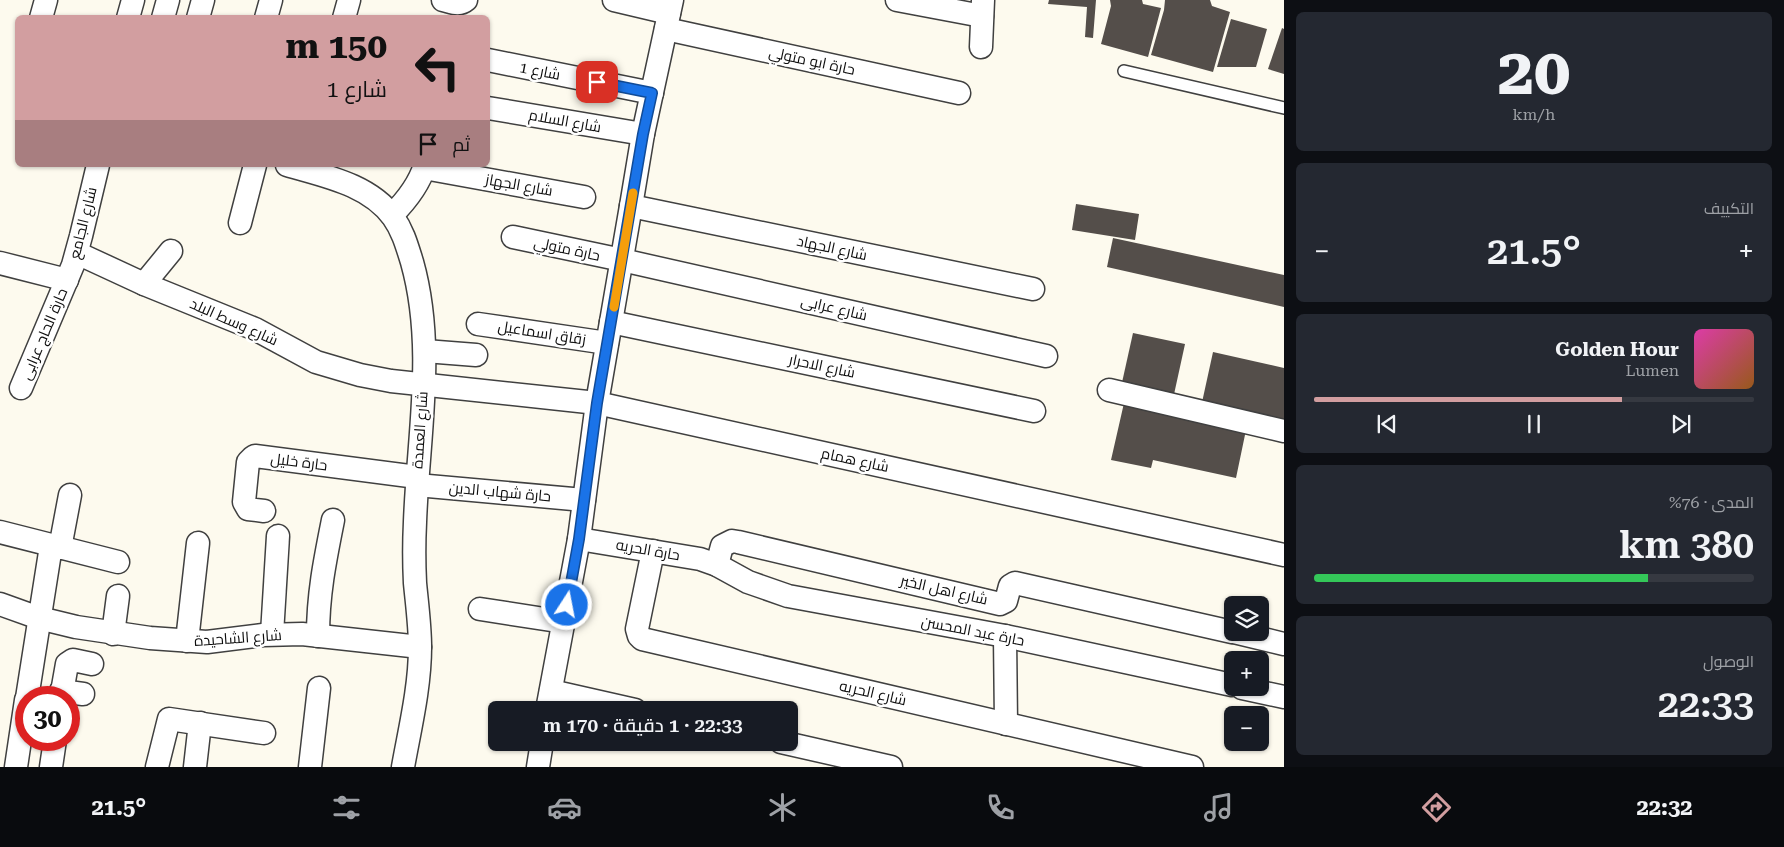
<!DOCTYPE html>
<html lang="ar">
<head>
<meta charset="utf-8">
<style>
	:root { --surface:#171b24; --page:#242831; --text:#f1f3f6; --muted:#9ea1a6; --line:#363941; --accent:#d29ea0 }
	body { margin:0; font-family:"Roboto Serif",Cairo,serif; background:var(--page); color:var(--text); direction:rtl; height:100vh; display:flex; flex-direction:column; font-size:19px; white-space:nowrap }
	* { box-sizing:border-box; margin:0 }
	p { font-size:16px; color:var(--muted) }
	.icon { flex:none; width:28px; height:28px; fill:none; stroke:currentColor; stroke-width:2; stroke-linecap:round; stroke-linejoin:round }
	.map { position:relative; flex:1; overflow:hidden; direction:ltr }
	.drawer { display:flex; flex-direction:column; gap:12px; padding:12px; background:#0d0f14; width:500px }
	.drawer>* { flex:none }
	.hud { position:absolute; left:15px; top:15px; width:475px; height:152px; border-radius:8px; box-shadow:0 1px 4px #0004; direction:rtl; background:#d29ea0; color:#111; overflow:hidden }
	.buttons { position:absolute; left:1224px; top:596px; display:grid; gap:10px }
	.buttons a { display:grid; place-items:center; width:45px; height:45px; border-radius:8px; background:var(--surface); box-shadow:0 1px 4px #0004; font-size:25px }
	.speed { position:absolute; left:15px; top:686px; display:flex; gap:10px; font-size:25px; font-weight:700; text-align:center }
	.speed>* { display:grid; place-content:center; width:65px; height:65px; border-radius:50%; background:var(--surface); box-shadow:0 1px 4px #0004; line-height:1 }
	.speed .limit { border:8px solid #d22; background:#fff; color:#111 }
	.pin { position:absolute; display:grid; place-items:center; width:42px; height:42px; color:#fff; margin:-21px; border-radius:10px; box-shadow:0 2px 8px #0006 }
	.me { position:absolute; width:55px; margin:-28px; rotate:11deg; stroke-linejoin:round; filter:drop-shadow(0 0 4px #0008) }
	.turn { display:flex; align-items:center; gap:18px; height:105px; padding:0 20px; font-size:22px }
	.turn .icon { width:65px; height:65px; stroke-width:2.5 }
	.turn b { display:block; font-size:35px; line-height:42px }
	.then { display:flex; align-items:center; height:48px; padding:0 20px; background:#0003; gap:10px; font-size:19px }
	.big { font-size:38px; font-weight:600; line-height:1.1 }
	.drawer .widget { flex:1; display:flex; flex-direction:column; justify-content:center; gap:8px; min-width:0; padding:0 18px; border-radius:8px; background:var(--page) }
	.drawer .dial { align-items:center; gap:0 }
	.dial b { font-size:65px; line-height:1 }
	.song { display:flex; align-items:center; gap:15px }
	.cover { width:60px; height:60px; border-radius:8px; background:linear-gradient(135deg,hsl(320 70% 55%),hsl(30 70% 35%)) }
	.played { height:5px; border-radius:2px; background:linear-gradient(90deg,var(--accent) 70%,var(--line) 70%) }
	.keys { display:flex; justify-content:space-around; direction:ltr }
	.heat { display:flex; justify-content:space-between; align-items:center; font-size:28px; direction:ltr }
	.charge { height:8px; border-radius:4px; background:linear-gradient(90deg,#34c759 76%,var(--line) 0) }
	.trip { position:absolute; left:488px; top:701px; width:310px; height:50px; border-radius:8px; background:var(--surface); box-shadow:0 1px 4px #0004; font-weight:600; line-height:50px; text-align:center; direction:rtl }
	.menu { display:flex; height:80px; justify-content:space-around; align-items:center; background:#090b0e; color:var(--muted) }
	.menu .icon { width:35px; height:35px }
	.menu .selected { color:var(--accent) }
	.menu b { font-size:22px; color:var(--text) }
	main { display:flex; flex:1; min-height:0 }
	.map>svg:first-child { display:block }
	.building { fill:#544e4a }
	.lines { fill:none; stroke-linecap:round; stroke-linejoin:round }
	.service-casing { stroke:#404040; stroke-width:14 }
	.minor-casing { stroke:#404040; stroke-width:25 }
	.service { stroke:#fff; stroke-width:11 }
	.minor { stroke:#fff; stroke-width:22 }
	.route-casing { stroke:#114b97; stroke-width:12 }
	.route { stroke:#1a73e8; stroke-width:9 }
	.slow { stroke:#f59e0b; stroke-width:9 }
	.labels { text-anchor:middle; stroke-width:5; stroke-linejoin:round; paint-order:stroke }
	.street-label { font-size:15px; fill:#0d0d0d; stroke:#fff }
</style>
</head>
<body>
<main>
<section class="drawer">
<div class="widget dial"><b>20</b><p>km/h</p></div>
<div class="widget"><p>التكييف</p>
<div class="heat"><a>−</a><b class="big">21.5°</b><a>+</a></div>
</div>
<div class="widget">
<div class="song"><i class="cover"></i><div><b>Golden Hour</b><p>Lumen</p></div></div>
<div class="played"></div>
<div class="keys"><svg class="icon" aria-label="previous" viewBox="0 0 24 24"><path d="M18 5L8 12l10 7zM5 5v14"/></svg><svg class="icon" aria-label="pause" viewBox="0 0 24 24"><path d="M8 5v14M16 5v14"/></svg><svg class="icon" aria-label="next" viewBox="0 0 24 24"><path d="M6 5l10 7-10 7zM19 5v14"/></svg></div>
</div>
<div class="widget"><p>المدى · 76%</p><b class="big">380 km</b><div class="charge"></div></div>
<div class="widget"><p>الوصول</p><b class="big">22:33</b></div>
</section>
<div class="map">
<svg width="1284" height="767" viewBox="0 0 1284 767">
	<rect width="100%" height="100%" fill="#fdfaee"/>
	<g class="building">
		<polygon points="1049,0 1096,0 1093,38 1085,37 1087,7 1048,4"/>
		<polygon points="1110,0 1142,0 1143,4 1161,8 1148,57 1101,44 1111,6"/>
		<polygon points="1165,0 1210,0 1212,6 1230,12 1213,72 1151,55 1164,10"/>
		<polygon points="1231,19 1267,29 1256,67 1217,67"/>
		<polygon points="1282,28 1284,29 1284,74 1268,69"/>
		<polygon points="1076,204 1139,214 1135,240 1072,230"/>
		<polygon points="1113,238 1284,275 1284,307 1107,267"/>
		<polygon points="1133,333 1185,344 1173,399 1121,387"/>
		<polygon points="1213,352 1284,368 1284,426 1201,407"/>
		<polygon points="1124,403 1246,430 1236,478 1153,460 1151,468 1111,460"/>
	</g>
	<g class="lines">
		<g class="service-casing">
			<polyline id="service" points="1124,71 1284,108"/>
		</g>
		<g class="minor-casing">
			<g id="minor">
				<path d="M443,0c9,2 16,6 23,0"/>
				<polyline points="614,0 669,13"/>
				<polyline points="897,0 982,16"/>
				<polyline points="41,18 46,0"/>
				<polyline points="128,18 133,0"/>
				<polyline points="163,18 168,0"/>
				<polyline points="198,18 203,0"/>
				<polyline points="266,18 271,0"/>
				<polyline points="344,18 349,0"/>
				<polyline points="666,29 959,93"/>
				<polyline points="981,47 983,0"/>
				<polyline points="488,60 652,93"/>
				<polyline points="488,108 643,134"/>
				<path d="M287,165c37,11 82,19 106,52 10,14 14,29 19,45 24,85 6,174 3,260 -1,20 -1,41 0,61 2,21 5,43 5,64 0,40 -10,81 -17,120"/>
				<polyline points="424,168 584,197"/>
				<polyline points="631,206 1033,289"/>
				<path d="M392,215c14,-14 27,-30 33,-50"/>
				<polyline points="240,223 255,165"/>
				<polyline points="513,237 622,260 1046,356"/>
				<polyline points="77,253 144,284 255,329 316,362 360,375 391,381 597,403 1284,555"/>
				<polyline points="0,263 67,280"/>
				<polyline points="144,284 171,251"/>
				<polyline points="611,322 1034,411"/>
				<polyline points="478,324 607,343"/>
				<polyline points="425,351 476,355"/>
				<polyline points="21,388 73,265 81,236 98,165"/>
				<polyline points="1109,390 1284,431"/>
				<polyline points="417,485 584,500"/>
				<polyline points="264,511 248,509 244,502 248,462 252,458 255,456 417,477"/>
				<polyline points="0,532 118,562"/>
				<polyline points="579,539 700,559 717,565 748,582 788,596 1005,636 1232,685"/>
				<polyline points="60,548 70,495"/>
				<polyline points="653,551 637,629 639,636 642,639 1192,767"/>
				<polyline points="717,565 722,546 732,541 738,542 1000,604 1006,601 1010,586 1015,583 1232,632"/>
				<polyline points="0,604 39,618 76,627 150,638 207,642 263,635 302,634 420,647"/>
				<polyline points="480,609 564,622"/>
				<polyline points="1234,632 1284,644"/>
				<polyline points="113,634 118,596"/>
				<polyline points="272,634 278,536"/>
				<path d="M318,636c0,-42 7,-76 15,-116"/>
				<polyline points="1005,636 1006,724"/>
				<polyline points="187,641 198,543"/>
				<polyline points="1242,688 1284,697"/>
				<polyline points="61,691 83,694"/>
				<polyline points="551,691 635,710"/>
				<polyline points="27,698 51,546"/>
				<polyline points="61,698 67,664 73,660 92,664"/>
				<polyline points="547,710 579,539 597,403 631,206 643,134 672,0"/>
				<polyline points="781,742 891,767"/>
				<polyline points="16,767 26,700"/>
				<polyline points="51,767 55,740"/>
				<polyline points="157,767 169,719 264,733"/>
				<polyline points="195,767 200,723"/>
				<polyline points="310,767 319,688"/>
				<polyline points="538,767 542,742"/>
			</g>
		</g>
		<use href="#service" class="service"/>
		<use href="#minor" class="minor"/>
	</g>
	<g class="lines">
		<g class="route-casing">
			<polyline id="route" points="567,605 579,539 597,403 643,134 652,93 597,82"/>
		</g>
		<use href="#route" class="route"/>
		<polyline class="slow" points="614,307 633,193"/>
	</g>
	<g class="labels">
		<g class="street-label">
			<text transform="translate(812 61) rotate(12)" y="5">حارة ابو متولي</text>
			<text transform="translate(540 71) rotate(11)" y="5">شارع 1</text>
			<text transform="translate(565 121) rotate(10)" y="5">شارع السلام</text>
			<text transform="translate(519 185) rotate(10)" y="5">شارع الجهاز</text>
			<text transform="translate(83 223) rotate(-76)" y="5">شارع الجامع</text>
			<text transform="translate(832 248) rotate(12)" y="5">شارع الجهاد</text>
			<text transform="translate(567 249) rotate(12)" y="5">حارة متولي</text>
			<text transform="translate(834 308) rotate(13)" y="5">شارع عرابى</text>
			<text transform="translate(234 322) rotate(24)" y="5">شارع وسط البلد</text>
			<text transform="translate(542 333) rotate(9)" y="5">زقاق اسماعيل</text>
			<text transform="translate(44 334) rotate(-67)" y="5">حارة الحاج عرابى</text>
			<text transform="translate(822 366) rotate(12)" y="5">شارع الاحرار</text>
			<text transform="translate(420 430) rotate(-86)" y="5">شارع العمدة</text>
			<text transform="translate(855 460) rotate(12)" y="5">شارع همام</text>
			<text transform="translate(299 462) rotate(7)" y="5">حارة خليل</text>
			<text transform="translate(500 492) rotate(5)" y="5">حارة شهاب الدين</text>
			<text transform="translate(648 550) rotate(10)" y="5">حارة الحريه</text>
			<text transform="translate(944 590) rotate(13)" y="5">شارع اهل الخير</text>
			<text transform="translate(973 631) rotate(11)" y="5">حارة عبد المحسن</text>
			<text transform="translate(238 638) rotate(-4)" y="5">شارع الشاحيدة</text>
			<text transform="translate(873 693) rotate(13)" y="5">شارع الحريه</text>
		</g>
	</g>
</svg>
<div class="buttons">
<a><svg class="icon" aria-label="layers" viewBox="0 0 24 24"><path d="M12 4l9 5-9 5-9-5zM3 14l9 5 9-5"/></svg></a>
<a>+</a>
<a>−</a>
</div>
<div class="speed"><div class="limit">30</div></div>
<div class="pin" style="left:597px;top:82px;background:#d93025"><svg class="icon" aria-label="arrive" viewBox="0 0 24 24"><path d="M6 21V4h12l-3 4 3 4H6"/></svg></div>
<svg class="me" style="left:567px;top:605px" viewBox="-20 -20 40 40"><circle r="17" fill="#1a73e8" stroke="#fff" stroke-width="3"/><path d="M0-11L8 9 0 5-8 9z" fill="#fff"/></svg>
<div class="trip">22:33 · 1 دقيقة · 170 m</div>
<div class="hud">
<div class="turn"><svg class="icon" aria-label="left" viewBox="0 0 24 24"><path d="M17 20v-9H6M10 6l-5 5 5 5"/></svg><div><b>150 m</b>شارع 1</div></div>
<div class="then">ثم<svg class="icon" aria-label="arrive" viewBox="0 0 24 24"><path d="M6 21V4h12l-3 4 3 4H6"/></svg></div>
</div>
</div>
</main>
<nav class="menu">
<b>22:32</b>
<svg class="icon selected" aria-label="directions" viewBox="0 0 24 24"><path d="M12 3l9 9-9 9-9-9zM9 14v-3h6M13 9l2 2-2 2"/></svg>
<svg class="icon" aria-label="music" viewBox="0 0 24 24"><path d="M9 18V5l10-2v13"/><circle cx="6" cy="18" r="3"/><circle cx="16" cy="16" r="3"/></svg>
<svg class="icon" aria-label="phone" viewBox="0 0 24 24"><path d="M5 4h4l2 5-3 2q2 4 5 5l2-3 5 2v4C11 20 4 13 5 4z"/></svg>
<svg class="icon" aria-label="climate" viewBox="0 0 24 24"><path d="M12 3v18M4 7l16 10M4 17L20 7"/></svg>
<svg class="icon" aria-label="car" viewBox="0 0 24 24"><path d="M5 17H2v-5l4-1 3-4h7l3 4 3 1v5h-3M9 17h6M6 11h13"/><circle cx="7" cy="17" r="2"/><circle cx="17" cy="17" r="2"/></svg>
<svg class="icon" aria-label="filters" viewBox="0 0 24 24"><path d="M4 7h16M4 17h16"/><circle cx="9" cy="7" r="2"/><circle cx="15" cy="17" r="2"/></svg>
<b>21.5°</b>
</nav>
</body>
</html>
